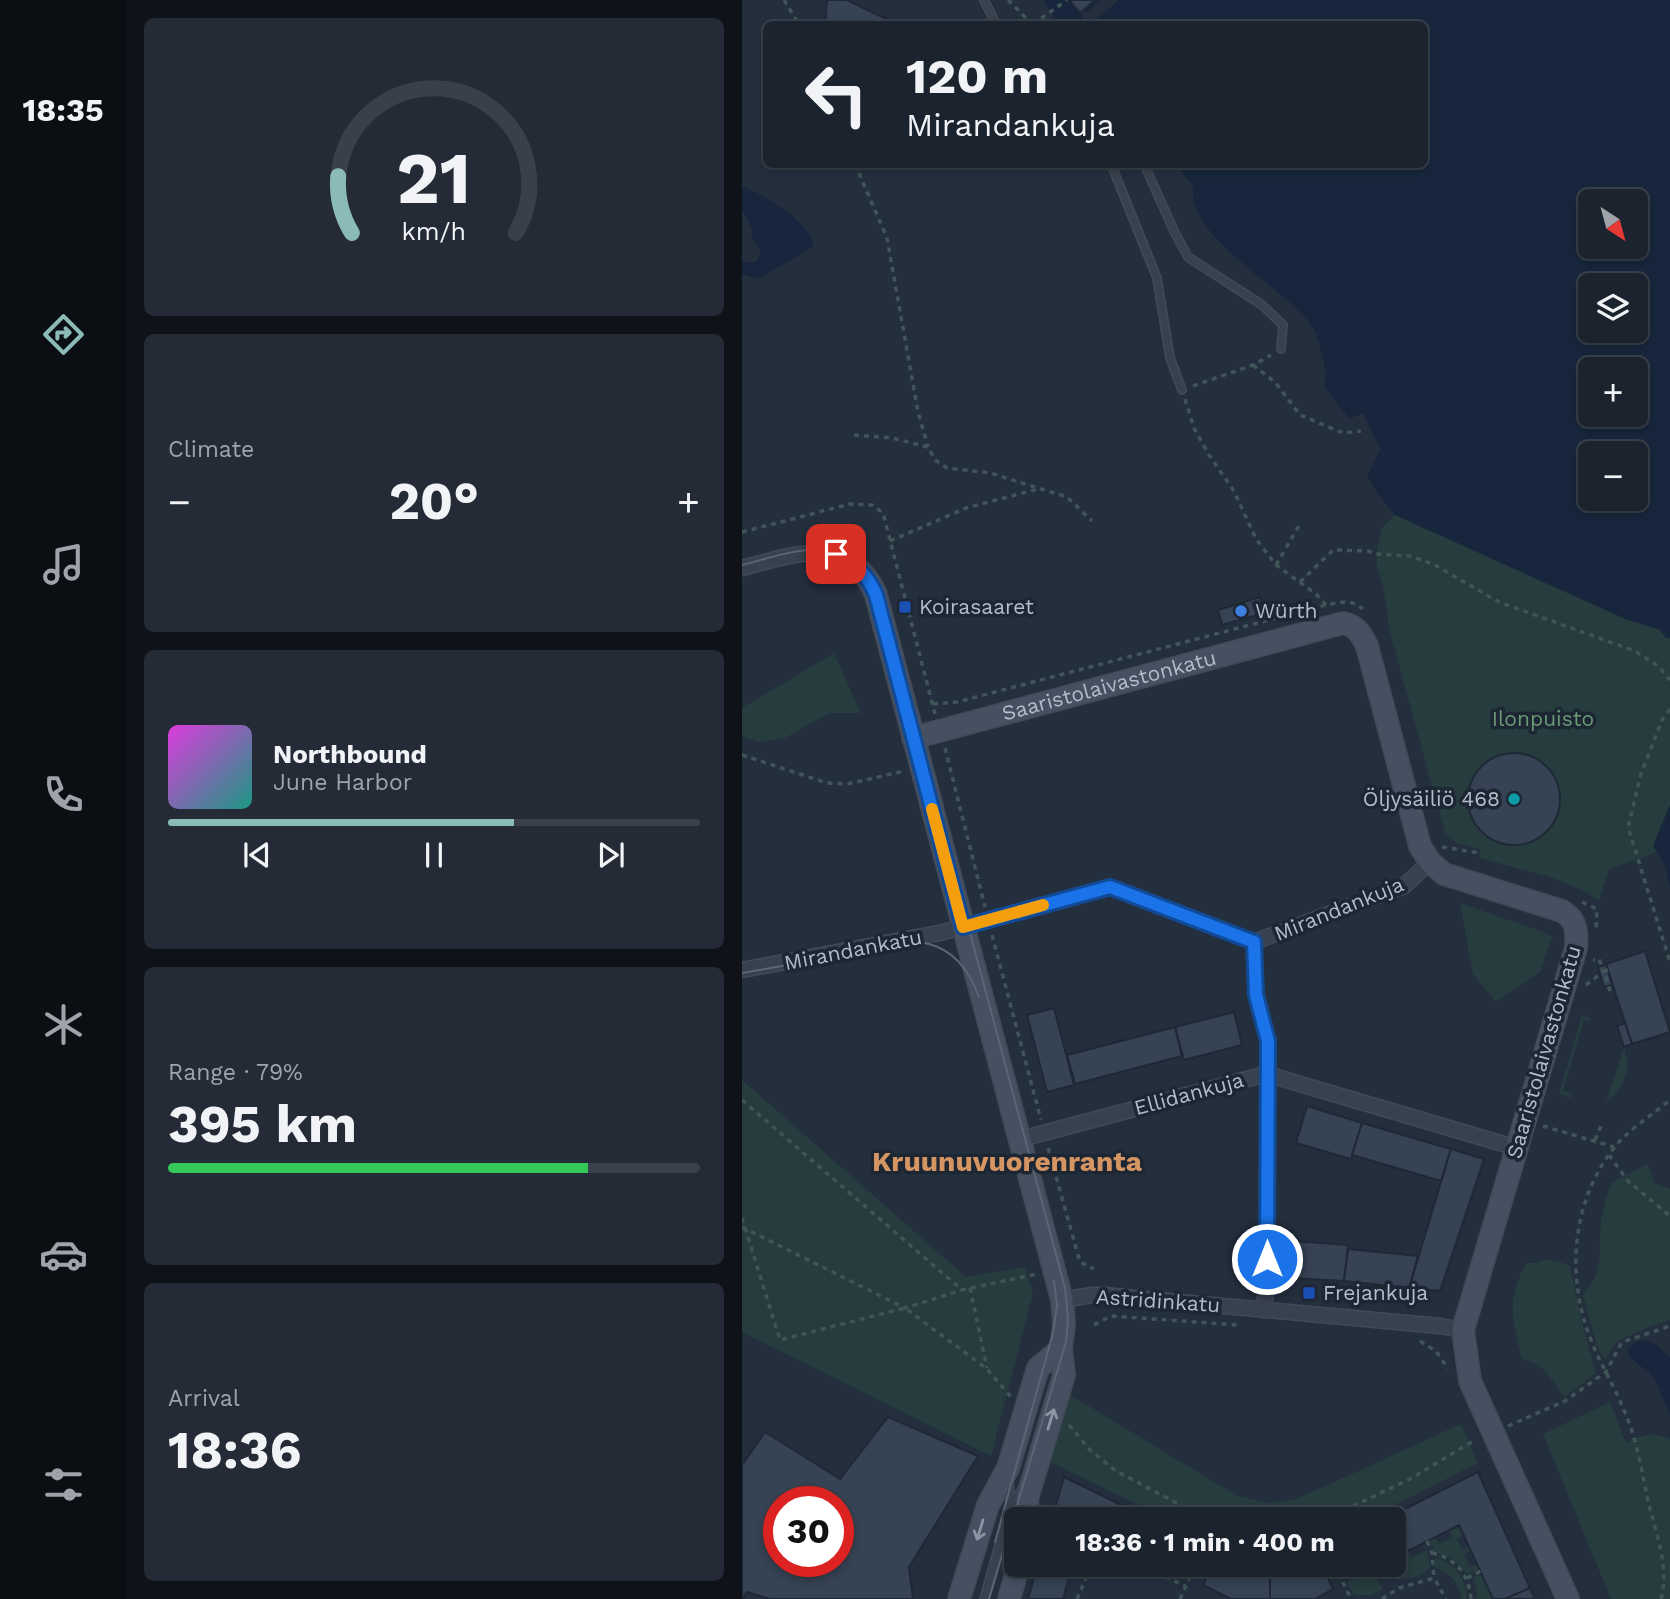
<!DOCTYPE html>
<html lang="en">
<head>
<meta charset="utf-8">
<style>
	:root { --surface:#1b232e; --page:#242b36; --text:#f1f3f6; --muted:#a0a4aa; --line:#39404a; --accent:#8bbbb9 }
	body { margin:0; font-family:"Work Sans",sans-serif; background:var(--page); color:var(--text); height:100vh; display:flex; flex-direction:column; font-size:26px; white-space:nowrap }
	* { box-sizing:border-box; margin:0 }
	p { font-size:23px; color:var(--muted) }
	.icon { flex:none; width:38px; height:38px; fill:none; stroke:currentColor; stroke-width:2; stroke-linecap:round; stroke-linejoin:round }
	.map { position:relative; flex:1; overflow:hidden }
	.panel { display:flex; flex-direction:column; gap:18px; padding:18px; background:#0f1319; width:616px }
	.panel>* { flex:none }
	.banner { position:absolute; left:21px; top:21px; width:665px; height:147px; border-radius:10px; box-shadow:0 4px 10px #0003,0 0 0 2px var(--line); background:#1b232e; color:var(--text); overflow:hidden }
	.needle { width:46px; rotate:144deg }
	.tools { position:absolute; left:836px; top:189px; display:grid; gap:14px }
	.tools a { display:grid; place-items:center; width:70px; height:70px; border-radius:10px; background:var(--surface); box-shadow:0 4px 10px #0003,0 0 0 2px var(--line); font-size:35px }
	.speed { position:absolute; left:21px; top:1486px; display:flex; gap:14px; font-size:35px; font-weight:700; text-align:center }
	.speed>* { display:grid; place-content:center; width:91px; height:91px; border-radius:50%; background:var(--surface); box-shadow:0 4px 10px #0003,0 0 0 2px var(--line); line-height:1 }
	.speed .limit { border:10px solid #d22; background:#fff; color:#111 }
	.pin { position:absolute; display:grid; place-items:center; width:60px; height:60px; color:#fff; margin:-30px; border-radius:14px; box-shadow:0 4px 10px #0006 }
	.me { position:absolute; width:77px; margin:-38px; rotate:0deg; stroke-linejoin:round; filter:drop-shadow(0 0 5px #0008) }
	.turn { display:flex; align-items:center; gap:24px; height:147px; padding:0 28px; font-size:32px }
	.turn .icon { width:91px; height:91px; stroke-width:2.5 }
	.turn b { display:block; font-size:49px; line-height:60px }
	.big { font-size:52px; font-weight:700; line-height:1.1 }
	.panel .tile { flex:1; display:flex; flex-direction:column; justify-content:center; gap:10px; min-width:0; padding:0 24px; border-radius:10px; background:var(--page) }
	.panel .dial { align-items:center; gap:0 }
	.dial svg { height:182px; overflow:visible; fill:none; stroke:var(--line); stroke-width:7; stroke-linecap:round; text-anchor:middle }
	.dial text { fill:var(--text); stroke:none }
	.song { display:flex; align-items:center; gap:21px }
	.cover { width:84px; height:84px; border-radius:10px; background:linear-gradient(135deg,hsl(300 70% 55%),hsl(170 70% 35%)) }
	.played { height:7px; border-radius:4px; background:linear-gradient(90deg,var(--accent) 65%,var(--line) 65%) }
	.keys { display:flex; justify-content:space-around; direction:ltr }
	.heat { display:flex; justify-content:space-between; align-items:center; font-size:38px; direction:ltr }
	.charge { height:10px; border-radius:5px; background:linear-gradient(90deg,#34c759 79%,var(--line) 0) }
	.trip { position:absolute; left:262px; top:1507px; width:402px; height:70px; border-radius:10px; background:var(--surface); box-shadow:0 4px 10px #0003,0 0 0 2px var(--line); font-weight:700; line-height:70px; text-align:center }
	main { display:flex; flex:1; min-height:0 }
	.dock { display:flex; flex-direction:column; width:126px; justify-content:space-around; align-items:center; background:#0b0e12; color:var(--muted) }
	.dock .icon { width:49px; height:49px }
	.dock .on { color:var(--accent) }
	.dock b { font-size:32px; color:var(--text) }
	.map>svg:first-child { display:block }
	.green { fill:#263c3f }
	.water { fill:#17263c; fill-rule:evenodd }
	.pier { fill:#242f3e }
	.building { fill:#364354; stroke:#1f2835; stroke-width:2; fill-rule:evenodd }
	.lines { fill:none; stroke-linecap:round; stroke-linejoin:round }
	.lane-casing { stroke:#414a57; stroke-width:10 }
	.street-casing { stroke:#414a57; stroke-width:17 }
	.secondary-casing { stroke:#414a57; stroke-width:24 }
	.path { stroke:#3f5557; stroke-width:3.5; stroke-dasharray:5 5; stroke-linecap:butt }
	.lane { stroke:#38414e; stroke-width:7 }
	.street { stroke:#38414e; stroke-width:14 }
	.secondary { stroke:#465061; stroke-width:21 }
	.tram { stroke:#5a6575; stroke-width:2 }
	.oneway { stroke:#8e96a5 }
	.route-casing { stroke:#114b97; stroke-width:18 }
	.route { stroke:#1a73e8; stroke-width:12 }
	.slow { stroke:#f59e0b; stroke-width:12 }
	.transit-dot { fill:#1a4fb4; stroke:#1d2633; stroke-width:2.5 }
	.shop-dot { fill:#3f7fe0; stroke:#1d2633; stroke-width:2.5 }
	.culture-dot { fill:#0f9aa8; stroke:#1d2633; stroke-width:2.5 }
	.labels { text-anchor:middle; stroke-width:7; stroke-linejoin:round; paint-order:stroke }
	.poi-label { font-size:21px; fill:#b4bcc9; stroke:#1d2633; text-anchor:start }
	.street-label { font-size:21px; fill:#b4bcc9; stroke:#1d2633 }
	.park-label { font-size:21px; fill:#6b9a76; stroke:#1d2633 }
	.district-label { font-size:28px; font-weight:bold; fill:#d59563; stroke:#1d2633 }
</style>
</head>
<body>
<main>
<nav class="dock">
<b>18:35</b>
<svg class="icon on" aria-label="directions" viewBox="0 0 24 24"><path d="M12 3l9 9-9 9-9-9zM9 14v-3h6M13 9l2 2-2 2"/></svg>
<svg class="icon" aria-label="music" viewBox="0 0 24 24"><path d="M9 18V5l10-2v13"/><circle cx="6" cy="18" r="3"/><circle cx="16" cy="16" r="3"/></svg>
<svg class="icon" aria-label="phone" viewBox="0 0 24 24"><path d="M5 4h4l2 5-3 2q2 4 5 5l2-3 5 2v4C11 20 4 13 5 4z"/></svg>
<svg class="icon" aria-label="climate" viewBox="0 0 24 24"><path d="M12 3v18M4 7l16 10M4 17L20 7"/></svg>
<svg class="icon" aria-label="car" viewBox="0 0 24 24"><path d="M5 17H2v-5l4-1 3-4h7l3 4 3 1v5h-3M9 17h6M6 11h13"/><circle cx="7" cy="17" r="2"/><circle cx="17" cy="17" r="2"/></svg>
<svg class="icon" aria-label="filters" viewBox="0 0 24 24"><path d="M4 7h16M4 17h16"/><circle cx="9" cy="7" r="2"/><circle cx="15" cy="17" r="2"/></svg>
</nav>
<section class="panel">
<div class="tile dial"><svg viewBox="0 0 100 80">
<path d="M14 69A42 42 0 1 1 86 69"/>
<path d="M14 69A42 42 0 0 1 8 44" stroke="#8bbbb9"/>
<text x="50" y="56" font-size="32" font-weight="700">21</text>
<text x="50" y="72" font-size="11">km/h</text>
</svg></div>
<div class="tile"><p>Climate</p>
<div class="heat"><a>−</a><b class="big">20°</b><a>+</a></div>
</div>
<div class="tile">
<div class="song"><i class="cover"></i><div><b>Northbound</b><p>June Harbor</p></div></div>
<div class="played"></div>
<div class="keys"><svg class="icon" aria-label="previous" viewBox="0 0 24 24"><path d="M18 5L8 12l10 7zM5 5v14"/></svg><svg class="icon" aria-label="pause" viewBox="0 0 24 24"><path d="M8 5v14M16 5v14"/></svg><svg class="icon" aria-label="next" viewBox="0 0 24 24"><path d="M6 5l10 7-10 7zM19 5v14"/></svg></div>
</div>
<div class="tile"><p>Range · 79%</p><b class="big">395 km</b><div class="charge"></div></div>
<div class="tile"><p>Arrival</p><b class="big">18:36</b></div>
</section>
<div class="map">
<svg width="928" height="1599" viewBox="0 0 928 1599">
	<rect width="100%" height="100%" fill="#242f3e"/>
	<g class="green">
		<path d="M653,515l233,105 31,9 7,9h4v167l-17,40 4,7 -48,17 -10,32c-26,-22 -85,-33 -120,-43l1,-9 -23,-6 -12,-10 -55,-201 -7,-46 -6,-19 -1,-13 6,-26z"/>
		<polygon points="92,653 119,713 87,713 43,738 17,742 0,736 0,708"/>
		<polygon points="718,903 804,933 811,938 807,944 799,971 754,1002 731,974"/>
		<polygon points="840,1015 849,1018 848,1021 842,1020 821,1090 830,1094 829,1098 817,1094"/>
		<path d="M882,1047c8,27 0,37 -18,57z"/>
		<polygon points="0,1080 224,1277 283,1267 291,1293 249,1456 0,1332"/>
		<path d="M906,1164l6,19 16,6v131l-22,7 -32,15 -11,18 -8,-14 -14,-51c25,-30 13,-46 19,-80 2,-11 6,-22 9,-32z"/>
		<path d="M806,1259l22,6 11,54 15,54 -32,24c-11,-16 -21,-35 -42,-38 -10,-40 -16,-58 4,-96h11z"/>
		<polygon points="327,1394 495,1496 527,1503 555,1499 719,1424 736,1463 625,1519 426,1519 308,1462"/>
		<path d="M868,1402l16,41c18,-8 25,-12 44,-4v160h-59l-68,-165z"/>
		<polygon points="717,1525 722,1535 715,1539 720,1550 727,1547 728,1551 722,1554 728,1567 735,1564 738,1569 725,1575 710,1558 693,1552 687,1540 693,1537 697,1544 710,1538 707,1530"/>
		<path d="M685,1550l3,17c-8,11 -24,12 -36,12l-7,-14 8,-1v-6l13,-7 4,7z"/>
		<path d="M693,1558c20,4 31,20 32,41h-6c-2,-17 -11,-25 -26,-32z"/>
		<polygon points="629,1570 641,1589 629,1595 612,1595 605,1582"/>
		<polygon points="740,1574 751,1599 731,1599 736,1598 731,1578"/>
	</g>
	<g class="water">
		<path d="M301,0h627v638h-4l-7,-9 -31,-9 -233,-105 -18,-22 -10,-18c6,-8 8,-19 14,-25l-18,-37 -14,6 -25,-33c4,-12 1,-19 -2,-31 -2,-10 -5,-22 -11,-30 -27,-38 -125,-88 -118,-139l-10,-12 -2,-9 243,-1v-140h-365zM849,201h45v46h-45zM849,285h45v46h-45zM849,369h45v46h-45zM849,453h45v46h-45z"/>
		<path d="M0,186c21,8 69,36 72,60l-55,33 -17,-5v-13l9,2 6,-2 4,-10 -10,-14 2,-7 -11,-20z"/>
		<polygon points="928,805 928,887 923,866 911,846"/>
		<path d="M901,1340l12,4 15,13v56c-7,-11 -10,-27 -17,-36 -8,-11 -22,-13 -26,-28l8,-7z"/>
	</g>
	<polygon class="pier" points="359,0 377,0 349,24 346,24 339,17 341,15 339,12 341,10 344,13"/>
	<g class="building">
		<polygon points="85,0 105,0 155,24 83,24"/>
		<polygon points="327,0 353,0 338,13"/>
		<polygon points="518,597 523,613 480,625 476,610"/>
		<circle cx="772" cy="799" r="46"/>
		<polygon points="903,951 928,1032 890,1044 864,964"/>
		<polygon points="864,964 870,985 862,987 856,967"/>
		<polygon points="312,1008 332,1085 305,1092 285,1015"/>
		<polygon points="492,1012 500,1045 442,1060 433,1027"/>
		<polygon points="883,1023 890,1044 882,1047 875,1026"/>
		<polygon points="433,1027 440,1056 333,1084 325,1055"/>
		<polygon points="565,1106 620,1123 609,1159 554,1143"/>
		<polygon points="620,1123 709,1149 699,1181 610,1155"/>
		<polygon points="709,1149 742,1159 698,1291 667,1288"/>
		<polygon points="551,1241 606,1245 602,1281 548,1278"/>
		<polygon points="606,1249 676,1256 667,1288 602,1281"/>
		<path d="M146,1417l90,39 -69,111 4,32h-143l-23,-7 -5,7v-134l23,-33 75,47zM37,1502h59v59h-59z"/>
		<polygon points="736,1472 788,1588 763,1599 751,1599 717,1525 664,1552 653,1529 653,1519 647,1517"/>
		<polygon points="322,1477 408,1519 325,1519 312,1512"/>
		<polygon points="312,1512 325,1519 310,1519"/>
		<polygon points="653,1529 664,1552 653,1558"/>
		<polygon points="296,1564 331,1564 321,1599 286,1599"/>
		<polygon points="418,1564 444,1564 436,1574"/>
		<polygon points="471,1564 501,1564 528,1578 528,1599 489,1599 461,1585"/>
		<polygon points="553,1564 579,1564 591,1589 573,1599 528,1599 528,1578"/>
		<polygon points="604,1564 640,1564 611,1579"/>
		<polygon points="788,1588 793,1599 763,1599"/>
	</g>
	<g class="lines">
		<g class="lane-casing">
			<g id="lane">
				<polyline points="242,0 254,24"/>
				<polyline points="369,164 415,278 428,358 440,390"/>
				<polyline points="402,164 432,231 446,257 520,305 541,325 539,349"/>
				<polyline points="267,1476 268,1505"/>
				<polyline points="242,1599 268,1506 281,1488"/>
			</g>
		</g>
		<g class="street-casing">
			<g id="street">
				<path d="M0,568c31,-8 61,-19 94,-14"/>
				<polyline points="512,942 514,995 526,1041 525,1285 521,1310"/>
				<polyline points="0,970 197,933 368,887 512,942 662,886 688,862"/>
				<polyline points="279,1139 524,1074 775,1148"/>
				<polyline points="320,1300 350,1295 362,1295 698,1326 721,1330"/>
			</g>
		</g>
		<g class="secondary-casing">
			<g id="secondary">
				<path d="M94,554c19,10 32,21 40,41l186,705 2,24 -3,25 3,26 -37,124 1,20"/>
				<path id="s1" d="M171,738l430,-115c14,3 18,11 24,23l53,200 10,16 14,12 118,37c15,9 15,21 14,37l-113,382 7,51 98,218"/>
				<polyline points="217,1599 246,1505 266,1468 296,1368 319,1349"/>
				<polyline points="267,1599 277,1564"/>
			</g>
		</g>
		<g class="path">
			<polyline points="42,0 57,24"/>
			<polyline points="266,0 290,24"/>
			<polyline points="291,24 325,0"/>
			<polyline points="113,164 145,238 176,412 186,447"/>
			<polyline points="511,365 533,382 558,415 601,433 619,431"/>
			<polyline points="451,386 511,365 529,355"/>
			<polyline points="443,399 452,428 467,455 492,491 514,539 534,565 574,594 584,605"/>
			<polyline points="112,435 150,438 186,447 193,460 205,468 248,473 325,497 350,521"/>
			<polyline points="0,532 108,504 130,505 141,513 193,714"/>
			<polyline points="148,541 224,508 296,489"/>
			<polyline points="534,565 558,524"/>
			<polyline points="558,582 591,550 626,551 634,554 668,556 691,564 757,602 893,651 916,666 928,680"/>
			<path d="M191,704l24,-2 369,-97c14,-3 26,-6 37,4"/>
			<polyline points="928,709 920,720 899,774 886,827 928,962"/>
			<polyline points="203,748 243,907"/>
			<polyline points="0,755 85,783 105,784 163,771"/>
			<polyline points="700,847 738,853"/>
			<polyline points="840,902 855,909 854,930"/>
			<polyline points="250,935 299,1120"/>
			<polyline points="866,970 862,971 868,991"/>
			<polyline points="844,985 862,971 857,959 851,960"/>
			<polyline points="0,1100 220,1290 295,1274"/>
			<polyline points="801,1126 872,1147"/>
			<polyline points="853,1140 859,1126"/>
			<polyline points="306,1148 338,1262 352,1269"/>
			<polyline points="867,1155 886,1181 928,1216"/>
			<polyline points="0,1218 38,1340 163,1308 245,1369 269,1397"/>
			<polyline points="0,1227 163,1308 220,1290"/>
			<polyline points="228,1288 245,1368"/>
			<polyline points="352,1325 369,1316 496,1325"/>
			<polyline points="678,1341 694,1351 706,1369"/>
			<polyline points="327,1425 348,1450 374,1471 465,1519"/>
			<polyline points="766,1426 823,1401 864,1372 880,1342 928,1326"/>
			<polyline points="584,1519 668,1479 733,1440"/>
			<polyline points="685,1541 690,1553 692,1578"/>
			<path d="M690,1553c24,5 37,22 39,46"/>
			<polyline points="396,1564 443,1586"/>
			<polyline points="592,1564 609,1599"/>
			<polyline points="725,1578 739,1571"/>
			<polyline points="335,1599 344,1578 357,1564"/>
			<polyline points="438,1599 454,1564"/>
			<polyline points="640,1599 657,1588 692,1578 704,1599"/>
			<path d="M919,1599c8,-32 -4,-63 -12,-94 -7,-32 -12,-67 -26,-97 -9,-23 -23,-44 -32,-68 -25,-62 -20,-138 23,-192 14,-18 38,-33 56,-48"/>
		</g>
		<use href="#lane" class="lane"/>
		<use href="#street" class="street"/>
		<use href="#secondary" class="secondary"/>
		<g class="tram">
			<path d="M0,565c51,-13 101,-35 135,20l188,703 3,31 -2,23 -77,257"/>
			<path d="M0,973c37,-6 75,-14 112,-21 24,-5 51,-14 75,-8 26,7 41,28 50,53"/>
			<polyline points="253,1542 311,1333 315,1305 312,1281"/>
		</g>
	</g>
	<defs><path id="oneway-shaft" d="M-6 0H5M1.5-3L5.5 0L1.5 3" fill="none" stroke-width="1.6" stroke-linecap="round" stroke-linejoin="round" transform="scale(1.75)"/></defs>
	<g class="oneway">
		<use href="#oneway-shaft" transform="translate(309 1419) rotate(-73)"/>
		<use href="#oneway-shaft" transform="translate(238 1530) rotate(107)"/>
	</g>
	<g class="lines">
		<g class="route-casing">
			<path id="route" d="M94,554c19,10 32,21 40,41l87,332 147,-40 144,55 2,53 12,46 -1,218"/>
		</g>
		<use href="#route" class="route"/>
		<polyline class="slow" points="190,809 221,927 301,905"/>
	</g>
	<g class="transit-dot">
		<rect x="156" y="600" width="14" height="14" rx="3.5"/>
		<rect x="560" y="1286" width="14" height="14" rx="3.5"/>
	</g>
	<circle class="shop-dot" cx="499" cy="611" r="7"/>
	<circle class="culture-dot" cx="772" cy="799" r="7"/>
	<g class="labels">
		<g class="poi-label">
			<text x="177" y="614">Koirasaaret</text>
			<text x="513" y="618">Würth</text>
			<text x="758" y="806" text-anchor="end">Öljysäiliö 468</text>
			<text x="581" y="1300">Frejankuja</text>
		</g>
		<g class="street-label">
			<text dy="7" stroke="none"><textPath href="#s1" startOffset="203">Saaristolaivastonkatu</textPath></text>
			<text transform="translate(597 909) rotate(-22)" y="7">Mirandankuja</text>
			<text transform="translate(111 950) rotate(-11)" y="7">Mirandankatu</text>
			<text transform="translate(802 1052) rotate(-74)" y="7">Saaristolaivastonkatu</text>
			<text transform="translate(447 1094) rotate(-15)" y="7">Ellidankuja</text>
			<text transform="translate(416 1301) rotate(4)" y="7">Astridinkatu</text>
		</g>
		<g class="park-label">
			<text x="801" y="726">Ilonpuisto</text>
		</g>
		<g class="district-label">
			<text x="265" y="1171">Kruunuvuorenranta</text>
		</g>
	</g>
</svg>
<div class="tools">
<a><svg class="needle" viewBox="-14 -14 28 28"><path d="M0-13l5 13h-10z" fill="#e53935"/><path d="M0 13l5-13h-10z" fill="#a0a4aa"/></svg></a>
<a><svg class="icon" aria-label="layers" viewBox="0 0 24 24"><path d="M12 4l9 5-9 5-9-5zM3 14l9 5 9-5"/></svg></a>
<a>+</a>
<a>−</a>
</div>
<div class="speed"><div class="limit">30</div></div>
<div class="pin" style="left:94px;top:554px;background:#d93025"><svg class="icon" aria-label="arrive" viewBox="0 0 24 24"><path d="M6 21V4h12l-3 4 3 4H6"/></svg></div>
<svg class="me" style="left:525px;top:1259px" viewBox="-20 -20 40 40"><circle r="17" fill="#1a73e8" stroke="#fff" stroke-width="3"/><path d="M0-11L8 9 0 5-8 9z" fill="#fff"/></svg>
<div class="trip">18:36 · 1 min · 400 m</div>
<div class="banner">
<div class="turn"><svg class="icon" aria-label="left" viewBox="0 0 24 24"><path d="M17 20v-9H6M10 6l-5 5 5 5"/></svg><div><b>120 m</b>Mirandankuja</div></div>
</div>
</div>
</main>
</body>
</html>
